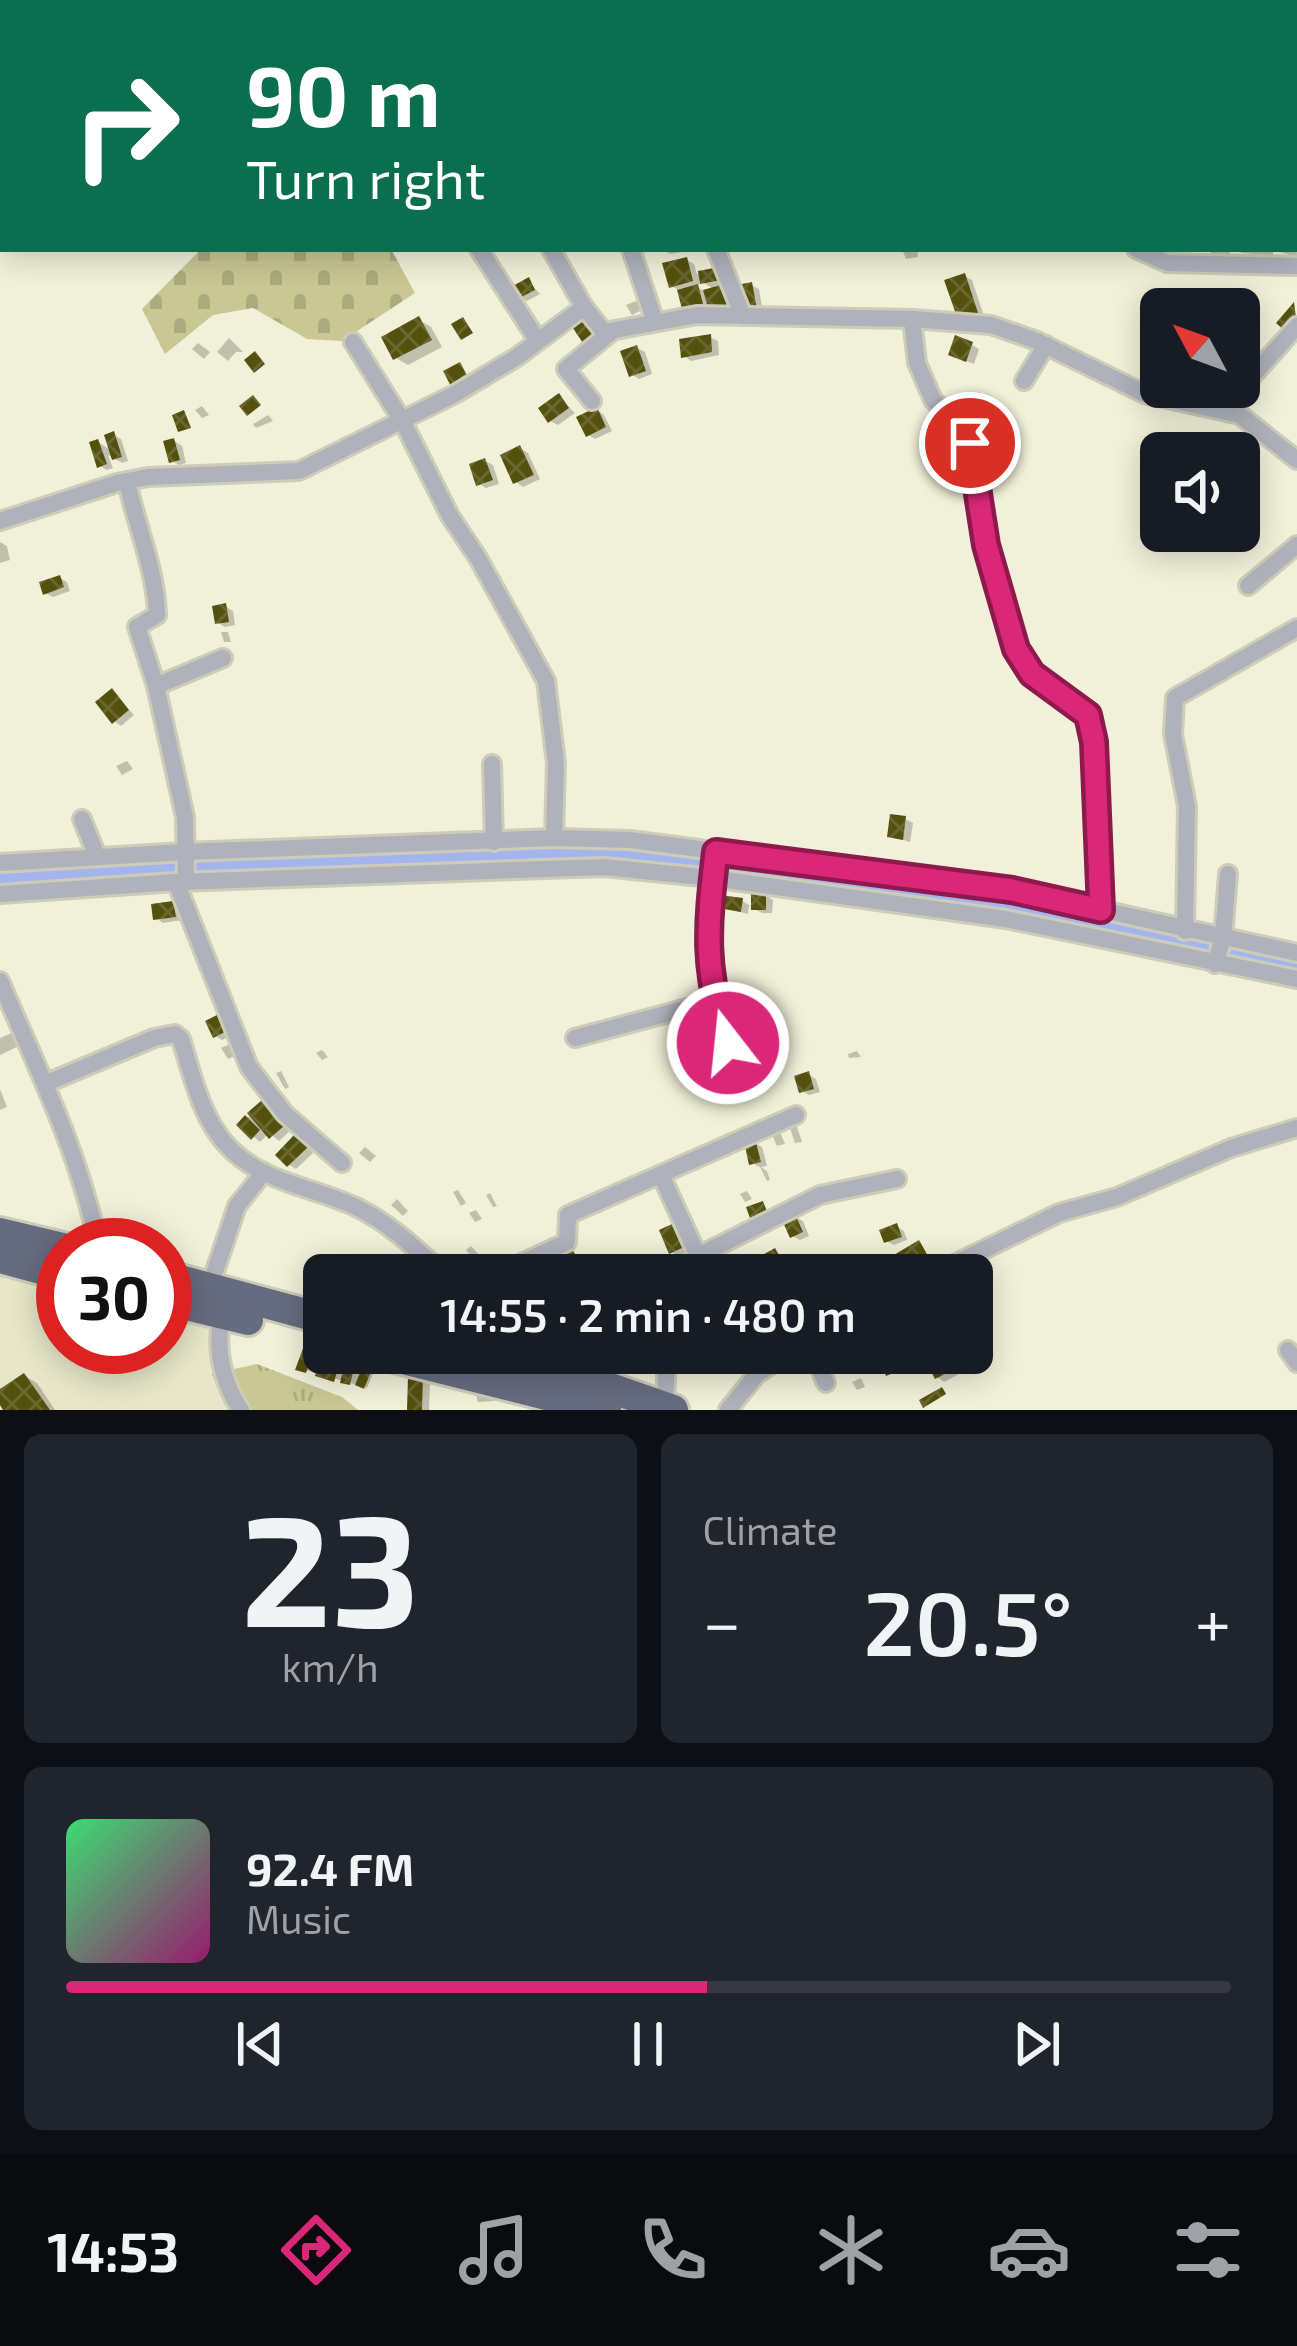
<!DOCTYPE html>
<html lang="en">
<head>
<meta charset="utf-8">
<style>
	:root { --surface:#171b24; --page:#20242c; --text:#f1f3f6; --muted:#9ea1a6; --line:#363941; --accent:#db2777 }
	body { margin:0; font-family:"Exo 2",sans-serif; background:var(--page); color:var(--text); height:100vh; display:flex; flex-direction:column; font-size:45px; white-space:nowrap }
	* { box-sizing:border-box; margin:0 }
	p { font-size:39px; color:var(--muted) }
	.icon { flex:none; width:66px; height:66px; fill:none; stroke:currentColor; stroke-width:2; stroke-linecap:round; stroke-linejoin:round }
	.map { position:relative; height:1410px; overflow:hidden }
	.panel { display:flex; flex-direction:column; gap:24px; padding:24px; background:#0d0f14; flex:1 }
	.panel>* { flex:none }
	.hud { position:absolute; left:0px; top:0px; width:1299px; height:252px; box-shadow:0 6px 30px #0003; background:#0b6e4f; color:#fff; overflow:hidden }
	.needle { width:78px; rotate:311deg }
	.tools { position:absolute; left:1140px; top:288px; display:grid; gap:24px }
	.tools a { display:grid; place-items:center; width:120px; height:120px; border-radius:18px; background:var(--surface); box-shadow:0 6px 30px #0003; font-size:60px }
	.speed { position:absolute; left:36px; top:1218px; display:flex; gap:24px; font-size:60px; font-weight:700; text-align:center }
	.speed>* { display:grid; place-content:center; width:156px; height:156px; border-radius:50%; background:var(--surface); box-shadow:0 6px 30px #0003; line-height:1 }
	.speed .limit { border:18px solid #d22; background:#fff; color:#111 }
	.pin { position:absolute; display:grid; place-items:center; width:102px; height:102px; color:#fff; margin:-51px; border:6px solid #fff; border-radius:50%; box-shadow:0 3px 12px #0007 }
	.me { position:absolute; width:132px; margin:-66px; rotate:344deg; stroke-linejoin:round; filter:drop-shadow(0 0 9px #0008) }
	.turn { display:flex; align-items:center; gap:42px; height:252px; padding:0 48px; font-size:54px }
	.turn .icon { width:156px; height:156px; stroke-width:2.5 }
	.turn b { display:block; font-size:84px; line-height:102px }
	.big { font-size:90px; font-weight:600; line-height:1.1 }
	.panel .card { flex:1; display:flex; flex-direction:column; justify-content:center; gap:18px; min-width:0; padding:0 42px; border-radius:18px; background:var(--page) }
	.panel .dial { align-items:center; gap:0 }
	.dial b { font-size:156px; line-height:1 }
	.song { display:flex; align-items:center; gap:36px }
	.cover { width:144px; height:144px; border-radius:18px; background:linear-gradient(135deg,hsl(140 70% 55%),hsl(320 70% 35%)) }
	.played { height:12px; border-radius:6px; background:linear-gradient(90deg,var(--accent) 55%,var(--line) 55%) }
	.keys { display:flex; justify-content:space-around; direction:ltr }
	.heat { display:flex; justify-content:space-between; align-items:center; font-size:66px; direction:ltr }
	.panel .tiles { flex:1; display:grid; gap:24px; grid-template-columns:1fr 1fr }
	.card:last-child { grid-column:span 2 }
	.trip { position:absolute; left:303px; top:1254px; width:690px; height:120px; border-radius:18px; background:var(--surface); box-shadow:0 6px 30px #0003; font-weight:600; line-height:120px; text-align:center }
	.tab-bar { display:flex; height:192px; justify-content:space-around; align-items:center; background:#090b0e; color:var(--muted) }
	.tab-bar .icon { width:84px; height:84px }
	.tab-bar .current { color:var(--accent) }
	.tab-bar b { font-size:54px; color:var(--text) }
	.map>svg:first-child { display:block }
	.built { fill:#e7e6c8 }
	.grass { fill:url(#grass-tufts) }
	.cemetery { fill:url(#cemetery-stones) }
	.shadow { fill:#0003; fill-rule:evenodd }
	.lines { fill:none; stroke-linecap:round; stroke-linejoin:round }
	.canal { stroke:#a4b5ee; stroke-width:16 }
	.river { stroke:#a4b5ee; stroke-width:27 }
	.building { fill:url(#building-cross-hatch) }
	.street-casing { stroke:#ccccb8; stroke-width:22 }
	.highway-casing { stroke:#ccccb8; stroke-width:36 }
	.street { stroke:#afb2bb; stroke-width:16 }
	.highway { stroke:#666c7f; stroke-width:30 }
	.route-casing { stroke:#8e194d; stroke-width:30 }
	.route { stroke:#db2777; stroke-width:21 }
</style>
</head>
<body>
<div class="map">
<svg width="1297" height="1410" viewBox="0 0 1297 1410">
	<defs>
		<pattern id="grass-tufts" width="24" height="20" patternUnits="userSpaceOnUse" patternTransform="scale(3)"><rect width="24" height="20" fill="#c9c794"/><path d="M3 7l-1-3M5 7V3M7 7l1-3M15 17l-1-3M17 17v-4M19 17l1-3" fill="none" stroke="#acab7f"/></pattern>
		<pattern id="cemetery-stones" width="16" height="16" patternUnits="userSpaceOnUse" patternTransform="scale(3)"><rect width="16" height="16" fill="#c9c794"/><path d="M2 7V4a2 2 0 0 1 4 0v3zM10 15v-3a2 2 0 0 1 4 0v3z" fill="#acab7f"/></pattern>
		<pattern id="building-cross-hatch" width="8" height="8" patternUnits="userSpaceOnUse" patternTransform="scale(3)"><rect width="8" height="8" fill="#54500d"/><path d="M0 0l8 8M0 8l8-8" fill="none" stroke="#696630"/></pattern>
	</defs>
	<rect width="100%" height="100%" fill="#f1f1da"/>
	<polygon class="built" points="0,1259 63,1274 63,1347 165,1347 165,1299 213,1311 211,1374 239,1410 0,1410"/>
	<polygon class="grass" points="257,1364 342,1397 358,1410 239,1410 211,1374"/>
	<polygon class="cemetery" points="201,249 391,249 415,293 342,341 307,339 253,308 213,315 165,354 142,309"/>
	<g class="shadow">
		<polygon points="290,0 363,0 286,3"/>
		<polygon points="662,0 691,0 696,3 664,3"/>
		<polygon points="1296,228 1297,257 1273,250 1273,255 1242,253 1234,249 1296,249"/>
		<polygon points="682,249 683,252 670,254 662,249"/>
		<polygon points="902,249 917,249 918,257 906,259"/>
		<polygon points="1211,249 1230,249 1230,259 1219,259 1211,255"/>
		<path d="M687,260l7,4 3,10 21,-4 10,17 23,-2 8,4 4,24 -70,3 -13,-25 -9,-5zM699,280l16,10 -9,2 -11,-6 5,-2z"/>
		<polygon points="964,276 972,280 985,319 969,325"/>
		<polygon points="528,281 540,294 527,301 519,297"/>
		<polygon points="636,301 642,310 632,315 626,305"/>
		<polygon points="419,320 431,327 442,347 408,365 396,358"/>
		<polygon points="710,337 718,341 719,355 691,361 684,356"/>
		<polygon points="229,338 243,352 236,352 228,361 217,352"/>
		<polygon points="198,343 210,352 204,359 192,349"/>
		<polygon points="972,345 979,349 974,364 959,358"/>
		<polygon points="637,348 645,352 652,374 639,379 631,374"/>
		<polygon points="559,397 575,413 558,425 550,421"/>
		<polygon points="202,406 209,415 202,418 195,410"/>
		<polygon points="597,410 604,415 612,431 595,439 588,435"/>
		<polygon points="268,415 273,421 256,428 253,424"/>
		<polygon points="114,435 121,439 128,461 122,463 108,455 113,468 107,470 100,466 98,442 112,451"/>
		<polygon points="174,441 182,446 186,463 179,465 172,461"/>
		<polygon points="520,448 528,453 540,479 523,487 516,482"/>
		<polygon points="485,461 493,465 499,484 486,488 479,484"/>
		<polygon points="0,542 7,546 10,560 0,563"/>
		<polygon points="60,578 67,582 70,591 53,597 45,593"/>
		<polygon points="225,606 233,611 235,625 225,627 217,622"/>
		<polygon points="221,632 228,632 231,642 224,642"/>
		<polygon points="112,692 134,715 121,726 114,721"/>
		<polygon points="127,761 133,769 122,775 116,766"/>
		<polygon points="905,819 913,823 910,842 890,836"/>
		<polygon points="765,895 773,900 772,913 762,913 749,906 748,914 721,907 742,901 754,908"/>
		<polygon points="173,904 180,908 182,920 163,923 156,918"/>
		<polygon points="217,1018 225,1023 231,1036 222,1040 215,1036"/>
		<polygon points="748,1018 754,1028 744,1032 738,1022"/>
		<polygon points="12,1033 23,1044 0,1055 0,1038"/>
		<polygon points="752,1038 759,1046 750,1051 744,1042"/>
		<polygon points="230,1044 237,1055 228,1059 221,1048"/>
		<polygon points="322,1050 328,1057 322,1060 316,1053"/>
		<polygon points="857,1051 861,1057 849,1058 848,1054"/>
		<polygon points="758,1056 762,1063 752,1064 750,1058"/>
		<polygon points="281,1071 289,1087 285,1089 276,1073"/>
		<polygon points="809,1075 816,1079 820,1092 809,1095 802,1091"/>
		<polygon points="0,1089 7,1107 0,1110"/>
		<polygon points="262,1104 290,1131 279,1141 269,1133 260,1142 240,1125"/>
		<polygon points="796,1124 802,1142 795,1143 789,1125"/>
		<polygon points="779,1130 785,1144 777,1146 771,1132"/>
		<polygon points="303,1142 313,1153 296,1169 289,1165"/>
		<polygon points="755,1143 762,1147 767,1166 761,1167 767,1171 770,1180 767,1181 760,1167 752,1163"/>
		<polygon points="365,1147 376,1156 370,1162 359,1153"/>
		<polygon points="458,1190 466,1203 461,1206 453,1192"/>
		<polygon points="747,1191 752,1199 745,1202 740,1194"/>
		<polygon points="490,1193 497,1206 493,1207 486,1195"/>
		<polygon points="397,1199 408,1211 403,1216 391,1205"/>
		<polygon points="476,1210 482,1219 475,1222 469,1213"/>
		<polygon points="795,1217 803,1221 809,1236 800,1240 792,1236"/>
		<polygon points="896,1226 904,1231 907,1240 894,1245 886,1241"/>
		<polygon points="672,1228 679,1232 688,1252 679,1256 671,1252"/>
		<polygon points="471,1246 479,1255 474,1259 466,1250"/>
		<polygon points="775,1251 790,1268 778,1275 754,1275"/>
		<polygon points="572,1252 584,1265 566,1275 541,1275"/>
		<polygon points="931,1257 933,1261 900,1275"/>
		<polygon points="306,1347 347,1366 355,1363 375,1369 367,1388 299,1368"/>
		<polygon points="831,1353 852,1353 855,1361 842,1367"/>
		<polygon points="946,1359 959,1374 944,1382 937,1377"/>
		<polygon points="25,1376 37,1383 55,1410 7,1410 0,1393"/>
		<polygon points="861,1378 865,1387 857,1390 852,1382"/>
		<polygon points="422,1379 430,1384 429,1410 410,1410"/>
		<polygon points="476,1395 491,1395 494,1401 478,1402"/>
	</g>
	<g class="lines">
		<polyline class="canal" points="0,877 546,850 617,851 1021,905 1190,946 1297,962"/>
		<g class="river">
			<polyline points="1079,0 1080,3"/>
			<polyline points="1296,178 1297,178"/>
		</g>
	</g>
	<g class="building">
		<polygon points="687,257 693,281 669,288 662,263"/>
		<polygon points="719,267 721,280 700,284 698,271"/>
		<polygon points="965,273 979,316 959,323 944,280"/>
		<polygon points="529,277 535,290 517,299 511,287"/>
		<polygon points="752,282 757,310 742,312 737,285"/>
		<polygon points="728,283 733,306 709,312 703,290"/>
		<polygon points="698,284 704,308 683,313 677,290"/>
		<polygon points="1294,302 1297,325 1288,334 1276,323"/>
		<polygon points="419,316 432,340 393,360 381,337"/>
		<polygon points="584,316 599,338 586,348 571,325"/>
		<polygon points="463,317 473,333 461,340 451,324"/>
		<polygon points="711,334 712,352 681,358 679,339"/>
		<polygon points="955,335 973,342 966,362 948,355"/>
		<polygon points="637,345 646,371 629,377 620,351"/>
		<polygon points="255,351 265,364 254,373 244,360"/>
		<polygon points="460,362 471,383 454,392 443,371"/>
		<polygon points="559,393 569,408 548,423 538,408"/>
		<polygon points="253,395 261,405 247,416 239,406"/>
		<polygon points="597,407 606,427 586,437 576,417"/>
		<polygon points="184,410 191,428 178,432 172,415"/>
		<polygon points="114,431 122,457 112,460 104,435"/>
		<polygon points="174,438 180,460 169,463 163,441"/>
		<polygon points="98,439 107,464 97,468 89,442"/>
		<polygon points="520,445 534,475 513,484 500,455"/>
		<polygon points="485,458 493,480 476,486 469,464"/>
		<polygon points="60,575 64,587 43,595 39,582"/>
		<polygon points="226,603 229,622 215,624 212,606"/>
		<polygon points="112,688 129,710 112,724 95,702"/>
		<polygon points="890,814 906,816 903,840 887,837"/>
		<rect x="751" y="892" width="15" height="18"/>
		<polygon points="720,895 743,898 741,912 718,908"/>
		<polygon points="173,901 176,917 153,920 151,904"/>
		<polygon points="217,1015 225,1032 213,1038 205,1021"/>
		<polygon points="809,1071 814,1089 799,1093 794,1076"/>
		<polygon points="262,1100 285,1125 269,1139 247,1113"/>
		<polygon points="245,1115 260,1130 251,1140 236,1125"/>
		<polygon points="295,1134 308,1147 287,1167 275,1155"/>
		<polygon points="755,1139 761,1162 749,1165 744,1142"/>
		<polygon points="763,1201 768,1214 751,1221 746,1207"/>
		<polygon points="795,1214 803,1232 790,1238 782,1220"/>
		<polygon points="897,1223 902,1237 884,1243 879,1230"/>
		<polygon points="672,1224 682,1248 669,1254 659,1230"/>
		<polygon points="919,1240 928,1256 894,1275 882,1275 877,1265"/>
		<polygon points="775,1248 784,1264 764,1275 751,1275 745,1265"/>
		<polygon points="572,1249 579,1261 552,1275 537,1275 534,1269"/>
		<polygon points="642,1258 644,1275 626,1275 624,1260"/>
		<polygon points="305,1343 315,1347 306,1373 295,1370"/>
		<polygon points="322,1354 341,1359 334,1382 315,1376"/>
		<polygon points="946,1355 953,1370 935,1379 927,1364"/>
		<polygon points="896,1357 902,1369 886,1376 881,1364"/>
		<polygon points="346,1358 356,1360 350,1385 340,1383"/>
		<polygon points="365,1361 374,1364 364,1389 355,1385"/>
		<polygon points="24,1373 50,1410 3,1410 0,1405 0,1389"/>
		<polygon points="408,1376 423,1376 422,1410 407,1410"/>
		<polygon points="942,1387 946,1394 923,1408 919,1400"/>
	</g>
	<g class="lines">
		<g class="street-casing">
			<g id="street">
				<polyline points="411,0 414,3"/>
				<polyline points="654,0 656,3"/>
				<polyline points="810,0 812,3"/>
				<polyline points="981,0 983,3"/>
				<polyline points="1272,0 1274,3"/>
				<polyline points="354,3 358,0"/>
				<polyline points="448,3 451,0"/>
				<polyline points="479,249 538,341"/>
				<polyline points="551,249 584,307 604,332 697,315 912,319 991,325 1037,341 1145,394 1240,415 1297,460"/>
				<polyline points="631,249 655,322"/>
				<polyline points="716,249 743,316"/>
				<polyline points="1136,249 1167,263 1297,266"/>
				<polyline points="912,319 917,363 933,400 964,431 971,446 986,545 1023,665 1088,715 1094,742 1101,910"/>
				<polyline points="353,342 403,422 450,516 478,558 546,681 556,763 554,838"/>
				<polyline points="1024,381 1046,345"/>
				<polyline points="592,401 566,369 610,333"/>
				<polyline points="1223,409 1297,326"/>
				<path d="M127,481c9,45 29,88 30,134l-20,12 19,59"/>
				<polyline points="0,521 117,483 148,477 299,471 455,394 517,357 584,307"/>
				<polyline points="1248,586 1297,545"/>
				<polyline points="492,764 494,842"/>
				<polyline points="82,819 97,856"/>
				<polyline points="0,863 185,852 554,838 630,840 1012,890 1297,953"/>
				<polyline points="176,882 249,1067 285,1114 342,1163"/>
				<polyline points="186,882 185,817 156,686 223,658"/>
				<polyline points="0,894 176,882 604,867 712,878 1006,919 1297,979"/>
				<polyline points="1185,931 1187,806 1173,734 1175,698 1297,628"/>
				<polyline points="1215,964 1223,938 1228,874"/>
				<path d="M0,981c37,87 79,170 98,264"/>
				<polyline points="714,1001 741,1085"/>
				<polyline points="575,1038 714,1001 707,938 713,870"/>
				<path d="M47,1083l107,-45 21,-4 6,5c11,35 19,74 43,103 35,41 87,44 132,65 35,17 60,42 89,68"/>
				<polyline points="661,1175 698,1256"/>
				<polyline points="496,1275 567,1242 568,1215 796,1115"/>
				<polyline points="679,1275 698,1256 820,1195 897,1179"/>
				<polyline points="932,1275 1059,1213 1117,1197 1231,1148 1297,1128"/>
				<polyline points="209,1289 237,1206 264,1172"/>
				<path d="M222,1314c-7,35 -1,66 19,96"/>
				<polyline points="1288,1350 1297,1363"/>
				<polyline points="813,1353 826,1383"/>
				<polyline points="665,1407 667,1353"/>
				<polyline points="728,1410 757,1374 790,1353"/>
			</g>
		</g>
		<g class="highway-casing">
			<g id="highway">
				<polyline points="0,1233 63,1248"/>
				<polyline points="0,1258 63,1275"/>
				<polyline points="165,1276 324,1319"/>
				<polyline points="165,1300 248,1320"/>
				<polyline points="379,1353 606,1410"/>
				<polyline points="467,1353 607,1387 673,1410"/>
			</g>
		</g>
		<use href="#street" class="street"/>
		<use href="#highway" class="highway"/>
	</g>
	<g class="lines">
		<g class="route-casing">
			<path id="route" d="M728,1043c-25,-74 -21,-115 -12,-191l296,38 89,20 -7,-168 -6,-27 -56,-41 -16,-25 -30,-104 -16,-102"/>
		</g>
		<use href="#route" class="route"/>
	</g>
</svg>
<div class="tools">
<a><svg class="needle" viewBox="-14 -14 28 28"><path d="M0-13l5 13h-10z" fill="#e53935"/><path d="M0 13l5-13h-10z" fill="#9ea1a6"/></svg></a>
<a><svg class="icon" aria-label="sound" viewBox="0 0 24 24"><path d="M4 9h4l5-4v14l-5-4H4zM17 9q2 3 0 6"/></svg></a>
</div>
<div class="speed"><div class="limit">30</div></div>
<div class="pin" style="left:970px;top:443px;background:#d93025"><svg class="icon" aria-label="arrive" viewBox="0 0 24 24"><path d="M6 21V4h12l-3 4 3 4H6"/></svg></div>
<svg class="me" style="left:728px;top:1043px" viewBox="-20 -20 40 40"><circle r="17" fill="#db2777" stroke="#fff" stroke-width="3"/><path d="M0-11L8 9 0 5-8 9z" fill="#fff"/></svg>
<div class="trip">14:55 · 2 min · 480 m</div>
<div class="hud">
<div class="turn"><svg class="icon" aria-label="right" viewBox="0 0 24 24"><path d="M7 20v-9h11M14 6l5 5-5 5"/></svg><div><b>90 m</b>Turn right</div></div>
</div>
</div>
<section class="panel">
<div class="tiles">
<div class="card dial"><b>23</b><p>km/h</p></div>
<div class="card"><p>Climate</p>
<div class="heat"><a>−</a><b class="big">20.5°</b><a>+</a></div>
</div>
<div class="card">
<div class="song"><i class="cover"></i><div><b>92.4 FM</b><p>Music</p></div></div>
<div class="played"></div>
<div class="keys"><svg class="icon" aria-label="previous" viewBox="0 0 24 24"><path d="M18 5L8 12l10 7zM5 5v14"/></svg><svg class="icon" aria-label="pause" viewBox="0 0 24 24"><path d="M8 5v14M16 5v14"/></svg><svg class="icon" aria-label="next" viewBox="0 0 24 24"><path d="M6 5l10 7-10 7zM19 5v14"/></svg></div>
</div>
</div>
</section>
<nav class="tab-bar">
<b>14:53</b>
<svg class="icon current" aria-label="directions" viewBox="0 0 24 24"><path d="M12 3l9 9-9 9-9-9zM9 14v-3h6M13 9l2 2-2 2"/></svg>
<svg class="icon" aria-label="music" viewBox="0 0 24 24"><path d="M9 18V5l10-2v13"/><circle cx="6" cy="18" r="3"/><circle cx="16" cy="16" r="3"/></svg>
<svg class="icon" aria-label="phone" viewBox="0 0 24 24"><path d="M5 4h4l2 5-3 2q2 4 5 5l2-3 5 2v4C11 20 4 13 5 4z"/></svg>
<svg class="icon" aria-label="climate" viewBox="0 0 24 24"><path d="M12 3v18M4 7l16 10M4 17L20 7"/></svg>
<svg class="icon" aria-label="car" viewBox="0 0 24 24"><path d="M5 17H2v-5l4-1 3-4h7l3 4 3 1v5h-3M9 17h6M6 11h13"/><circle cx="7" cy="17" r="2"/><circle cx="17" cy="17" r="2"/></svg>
<svg class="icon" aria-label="filters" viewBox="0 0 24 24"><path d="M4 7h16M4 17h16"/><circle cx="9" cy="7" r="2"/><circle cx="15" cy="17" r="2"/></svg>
</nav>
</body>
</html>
